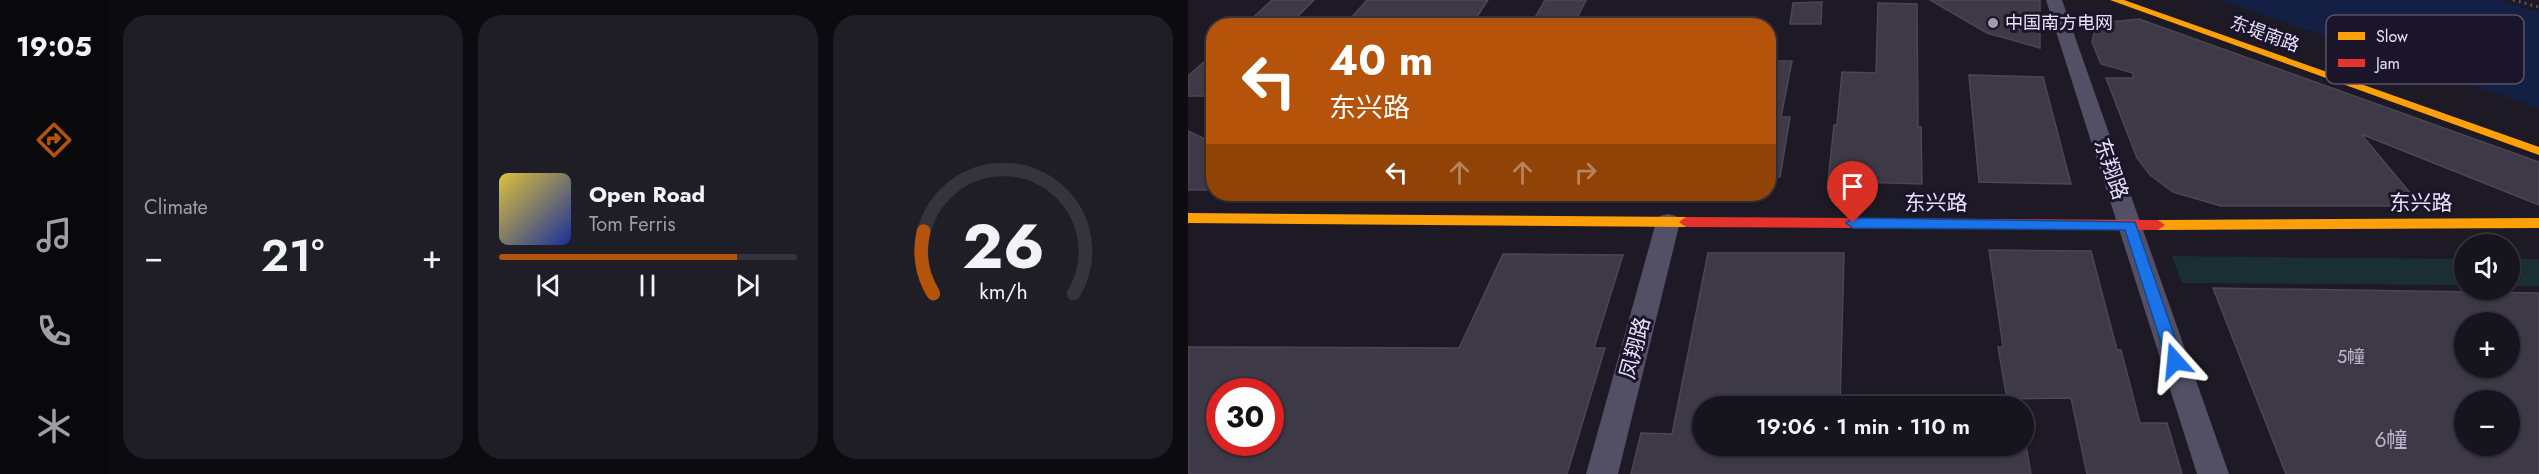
<!DOCTYPE html>
<html lang="en">
<head>
<meta charset="utf-8">
<style>
	:root { --surface:#16141c; --page:#1f1d25; --text:#f1f3f6; --muted:#9e9ea3; --line:#35333b; --accent:#b45309 }
	body { margin:0; font-family:Jost,"Noto Sans SC",sans-serif; background:var(--page); color:var(--text); height:100vh; display:flex; flex-direction:column; font-size:22px; white-space:nowrap }
	* { box-sizing:border-box; margin:0 }
	p { font-size:20px; color:var(--muted) }
	.icon { flex:none; width:33px; height:33px; fill:none; stroke:currentColor; stroke-width:2; stroke-linecap:round; stroke-linejoin:round }
	.map { position:relative; flex:1; overflow:hidden }
	.details { display:flex; flex-direction:column; gap:15px; padding:15px; background:#0c0b0f; width:1080px }
	.details>* { flex:none }
	.hud { position:absolute; left:18px; top:18px; width:570px; height:183px; border-radius:24px; box-shadow:0 2px 4px #0004,0 0 0 2px var(--line); background:#b45309; color:#fff; overflow:hidden }
	.tools { position:absolute; left:1266px; top:234px; display:grid; gap:12px }
	.tools a { display:grid; place-items:center; width:66px; height:66px; border-radius:50%; background:var(--surface); box-shadow:0 2px 4px #0004,0 0 0 2px var(--line); font-size:30px }
	.speed { position:absolute; left:18px; top:378px; display:flex; gap:12px; font-size:30px; font-weight:700; text-align:center }
	.speed>* { display:grid; place-content:center; width:78px; height:78px; border-radius:50%; background:var(--surface); box-shadow:0 2px 4px #0004,0 0 0 2px var(--line); line-height:1 }
	.speed .limit { border:9px solid #d22; background:#fff; color:#111 }
	.pin { position:absolute; display:grid; place-items:center; width:51px; height:51px; color:#fff; margin:-62px -26px; border-radius:50% 50% 50% 0; rotate:-45deg; box-shadow:0 0 6px #0007 }
	.pin .icon { rotate:45deg }
	.me { position:absolute; width:66px; margin:-33px; rotate:342deg; stroke-linejoin:round; filter:drop-shadow(0 0 4px #0008) }
	.turn { display:flex; align-items:center; gap:21px; height:126px; padding:0 24px; font-size:27px }
	.turn .icon { width:78px; height:78px; stroke-width:2.5 }
	.turn b { display:block; font-size:42px; line-height:51px }
	.lanes { display:flex; align-items:center; height:57px; padding:0 24px; background:#0003; justify-content:center; gap:30px; direction:ltr }
	.lanes .off { opacity:.35 }
	.big { font-size:45px; font-weight:600; line-height:1.1 }
	.details .widget { flex:1; display:flex; flex-direction:column; justify-content:center; gap:9px; min-width:0; padding:0 21px; border-radius:24px; background:var(--page) }
	.details .dial { align-items:center; gap:0 }
	.dial svg { height:156px; overflow:visible; fill:none; stroke:var(--line); stroke-width:7; stroke-linecap:round; text-anchor:middle }
	.dial text { fill:var(--text); stroke:none }
	.song { display:flex; align-items:center; gap:18px }
	.cover { width:72px; height:72px; border-radius:9px; background:linear-gradient(135deg,hsl(50 70% 55%),hsl(230 70% 35%)) }
	.played { height:6px; border-radius:3px; background:linear-gradient(90deg,var(--accent) 80%,var(--line) 80%) }
	.keys { display:flex; justify-content:space-around; direction:ltr }
	.heat { display:flex; justify-content:space-between; align-items:center; font-size:33px; direction:ltr }
	.details .tiles { flex:1; display:grid; gap:15px; grid-template-columns:repeat(3,1fr) }
	.trip { position:absolute; left:504px; top:396px; width:342px; height:60px; border-radius:30px; background:var(--surface); box-shadow:0 2px 4px #0004,0 0 0 2px var(--line); font-weight:600; line-height:60px; text-align:center }
	main { display:flex; flex:1; min-height:0 }
	.tabs { display:flex; flex-direction:column; width:108px; justify-content:space-around; align-items:center; background:#09080b; color:var(--muted) }
	.tabs .icon { width:42px; height:42px }
	.tabs .active { color:var(--accent) }
	.tabs b { font-size:27px; color:var(--text) }
	.map>svg:first-child { display:block }
	.green { fill:#192f32 }
	.water { fill:#131f43 }
	.building { fill:#3d3946; stroke:#4b4657; stroke-width:1.5; fill-rule:evenodd }
	.lines { fill:none; stroke-linecap:round; stroke-linejoin:round }
	.path { stroke:#4f5765; stroke-width:3; stroke-dasharray:2 4; stroke-linecap:butt }
	.street { fill:#535065; fill-rule:evenodd }
	.slow { fill:#ff9f0a; fill-rule:evenodd }
	.jam { fill:#e5322d; fill-rule:evenodd }
	.route { fill:#1a73e8; stroke:#114b97; stroke-width:1.5 }
	.poi-dot { fill:#a09bb1; stroke:#1b152a; stroke-width:2 }
	.labels { text-anchor:middle; stroke-width:6; stroke-linejoin:round; paint-order:stroke }
	.far-poi-label { font-size:18px; fill:#e7e1fc; stroke:#1b152a; text-anchor:start }
	.far-street-label { font-size:18px; fill:#e7e1fc; stroke:#1b152a }
	.number-label { font-size:18px; fill:#bcb7ce }
	.street-label { font-size:21px; fill:#e7e1fc; stroke:#1b152a }
	.near-number-label { font-size:21px; fill:#bcb7ce }
	.key { fill:#1b152a; stroke:#585269; stroke-width:1.5 }
	.key-label { font-size:16px; fill:#e7e1fc }
</style>
</head>
<body>
<main>
<nav class="tabs">
<b>19:05</b>
<svg class="icon active" aria-label="directions" viewBox="0 0 24 24"><path d="M12 3l9 9-9 9-9-9zM9 14v-3h6M13 9l2 2-2 2"/></svg>
<svg class="icon" aria-label="music" viewBox="0 0 24 24"><path d="M9 18V5l10-2v13"/><circle cx="6" cy="18" r="3"/><circle cx="16" cy="16" r="3"/></svg>
<svg class="icon" aria-label="phone" viewBox="0 0 24 24"><path d="M5 4h4l2 5-3 2q2 4 5 5l2-3 5 2v4C11 20 4 13 5 4z"/></svg>
<svg class="icon" aria-label="climate" viewBox="0 0 24 24"><path d="M12 3v18M4 7l16 10M4 17L20 7"/></svg>
</nav>
<section class="details">
<div class="tiles">
<div class="widget"><p>Climate</p>
<div class="heat"><a>−</a><b class="big">21°</b><a>+</a></div>
</div>
<div class="widget">
<div class="song"><i class="cover"></i><div><b>Open Road</b><p>Tom Ferris</p></div></div>
<div class="played"></div>
<div class="keys"><svg class="icon" aria-label="previous" viewBox="0 0 24 24"><path d="M18 5L8 12l10 7zM5 5v14"/></svg><svg class="icon" aria-label="pause" viewBox="0 0 24 24"><path d="M8 5v14M16 5v14"/></svg><svg class="icon" aria-label="next" viewBox="0 0 24 24"><path d="M6 5l10 7-10 7zM19 5v14"/></svg></div>
</div>
<div class="widget dial"><svg viewBox="0 0 100 80">
<path d="M14 69A42 42 0 1 1 86 69"/>
<path d="M14 69A42 42 0 0 1 9 37" stroke="#b45309"/>
<text x="50" y="56" font-size="32" font-weight="700">26</text>
<text x="50" y="72" font-size="11">km/h</text>
</svg></div>
</div>
</section>
<div class="map">
<svg width="1351" height="474" viewBox="0 0 1351 474">
	<rect width="100%" height="100%" fill="#1d1a25"/>
	<g class="green">
		<polygon points="984,256 1276,259 1276,285 994,283"/>
		<rect x="1322" y="259" width="29" height="27"/>
	</g>
	<polygon class="water" points="1030,0 1310,0 1351,12 1351,108"/>
	<g class="building">
		<polygon points="84,0 126,0 100,26 56,26"/>
		<polygon points="179,0 300,0 283,26 156,26"/>
		<polygon points="357,0 398,0 385,26 342,26"/>
		<polygon points="742,0 852,0 852,48 799,33"/>
		<polygon points="634,2 633,24 602,24 605,3"/>
		<polygon points="690,3 729,4 730,127 733,127 734,184 640,181 646,125 649,125 654,72 688,73"/>
		<polygon points="951,19 1351,162 1351,205 1173,134 1233,206 1033,206 985,192 962,175 949,158 918,78 945,78 945,73 913,64 904,42 907,29 922,22"/>
		<polygon points="26,53 26,96 0,96 0,76"/>
		<polygon points="580,61 604,61 593,117 602,117 592,177 580,177"/>
		<polygon points="781,75 855,77 883,184 791,182"/>
		<polygon points="0,131 26,143 26,190 0,190"/>
		<polygon points="801,250 903,251 929,350 933,350 952,423 979,423 994,474 899,474 883,398 819,399 810,347 815,347"/>
		<polygon points="520,253 656,253 652,406 514,406 514,446 838,446 843,474 443,474 453,433 484,434"/>
		<path d="M315,254l120,1 -29,93h11l-38,126h-379v-127l271,1zM32,392h50v50h-50z"/>
		<path d="M1025,288l326,5v181h-253zM1276,322h46v46h-46zM1276,400h46v46h-46z"/>
	</g>
	<g class="lines">
		<polyline class="path" points="1325,0 1351,7"/>
		<g class="street">
			<polygon points="858,0 874,0 1041,474 1009,474"/>
			<polygon points="480,214 488,216 492,222 430,474 398,474 468,222 472,216"/>
		</g>
		<g class="slow">
			<polygon points="922,0 936,0 1351,147 1351,155"/>
			<polygon points="0,213 498,217 505,222 498,227 0,223"/>
			<polygon points="1351,218 1351,228 970,230 963,225 970,220"/>
		</g>
		<polygon class="jam" points="498,217 970,220 977,225 970,230 498,227 491,222"/>
	</g>
	<polygon class="route" points="665,218 947,222 995,361 993,366 987,368 982,366 979,361 937,230 665,228 658,223"/>
	<circle class="poi-dot" cx="805" cy="23" r="6"/>
	<g class="labels">
		<g class="far-poi-label">
			<text x="817" y="29">中国南方电网</text>
		</g>
		<g class="far-street-label">
			<text transform="translate(1077 34) rotate(20)" y="6">东堤南路</text>
		</g>
		<g class="number-label">
			<text x="1163" y="363">5幢</text>
		</g>
		<g class="street-label">
			<text transform="translate(923 169) rotate(71)" y="7">东翔路</text>
			<text x="748" y="210">东兴路</text>
			<text x="1233" y="210">东兴路</text>
			<text transform="translate(447 348) rotate(-75)" y="7">凤翔路</text>
		</g>
		<g class="near-number-label">
			<text x="1203" y="447">6幢</text>
		</g>
	</g>
	<rect x="1138" y="15" width="198" height="69" rx="9" class="key"/>
	<rect x="1150" y="32" width="27" height="8" fill="#ff9f0a"/>
	<rect x="1150" y="59" width="27" height="8" fill="#e5322d"/>
	<g class="key-label">
		<text x="1188" y="42">Slow</text>
		<text x="1188" y="69">Jam</text>
	</g>
</svg>
<div class="tools">
<a><svg class="icon" aria-label="sound" viewBox="0 0 24 24"><path d="M4 9h4l5-4v14l-5-4H4zM17 9q2 3 0 6"/></svg></a>
<a>+</a>
<a>−</a>
</div>
<div class="speed"><div class="limit">30</div></div>
<div class="pin" style="left:665px;top:223px;background:#d93025"><svg class="icon" aria-label="arrive" viewBox="0 0 24 24"><path d="M6 21V4h12l-3 4 3 4H6"/></svg></div>
<svg class="me" style="left:987px;top:361px" viewBox="-20 -20 40 40"><path d="M0-17L14 15 0 8-14 15z" fill="#1a73e8" stroke="#fff" stroke-width="4"/></svg>
<div class="trip">19:06 · 1 min · 110 m</div>
<div class="hud">
<div class="turn"><svg class="icon" aria-label="left" viewBox="0 0 24 24"><path d="M17 20v-9H6M10 6l-5 5 5 5"/></svg><div><b>40 m</b>东兴路</div></div>
<div class="lanes"><svg class="icon" aria-label="left" viewBox="0 0 24 24"><path d="M17 20v-9H6M10 6l-5 5 5 5"/></svg><svg class="icon off" aria-label="ahead" viewBox="0 0 24 24"><path d="M12 20V5M6 11l6-6 6 6"/></svg><svg class="icon off" aria-label="ahead" viewBox="0 0 24 24"><path d="M12 20V5M6 11l6-6 6 6"/></svg><svg class="icon off" aria-label="right" viewBox="0 0 24 24"><path d="M7 20v-9h11M14 6l5 5-5 5"/></svg></div>
</div>
</div>
</main>
</body>
</html>
